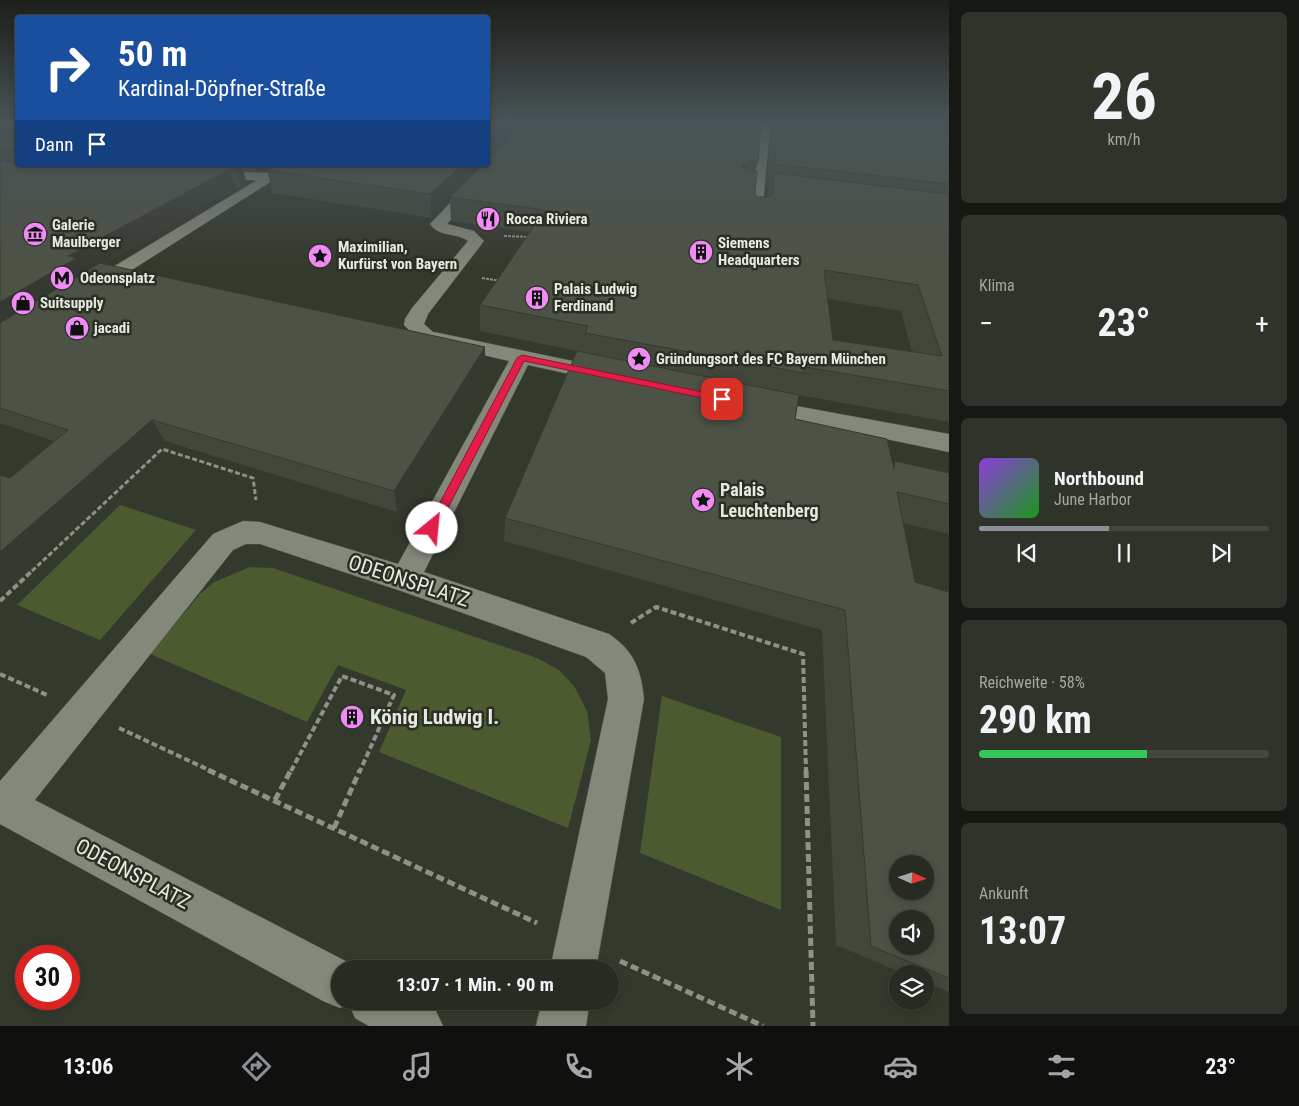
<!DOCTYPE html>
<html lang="de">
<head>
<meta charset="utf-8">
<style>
	:root { --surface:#272b22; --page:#2f332a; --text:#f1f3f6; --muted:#a4a7a5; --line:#434740; --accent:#8c9099 }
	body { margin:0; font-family:"Roboto Condensed",sans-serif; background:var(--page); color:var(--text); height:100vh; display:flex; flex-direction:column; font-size:19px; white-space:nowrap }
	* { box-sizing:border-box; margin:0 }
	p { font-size:16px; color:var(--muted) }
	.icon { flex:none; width:28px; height:28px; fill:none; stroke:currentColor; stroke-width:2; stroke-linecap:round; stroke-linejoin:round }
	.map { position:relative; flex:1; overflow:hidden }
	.panel { display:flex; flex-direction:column; gap:12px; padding:12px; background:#151813; width:350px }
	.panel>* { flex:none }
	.hud { position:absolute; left:15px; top:15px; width:475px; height:152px; border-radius:5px; box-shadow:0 2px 8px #0003,0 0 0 1px var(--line); background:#1a4fa0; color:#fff; overflow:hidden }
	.needle { width:32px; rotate:93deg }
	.buttons { position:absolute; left:889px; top:855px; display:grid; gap:10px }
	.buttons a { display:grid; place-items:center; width:45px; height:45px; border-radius:50%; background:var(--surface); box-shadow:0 2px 8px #0003,0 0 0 1px var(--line); font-size:25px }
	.speed { position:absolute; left:15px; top:945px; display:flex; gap:10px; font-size:25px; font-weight:700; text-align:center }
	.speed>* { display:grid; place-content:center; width:65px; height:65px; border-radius:50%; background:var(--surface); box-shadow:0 2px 8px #0003,0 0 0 1px var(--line); line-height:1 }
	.speed .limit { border:8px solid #d22; background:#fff; color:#111 }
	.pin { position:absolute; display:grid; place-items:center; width:42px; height:42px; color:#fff; margin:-21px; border-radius:10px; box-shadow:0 2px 8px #0006 }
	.me { position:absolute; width:55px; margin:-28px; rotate:28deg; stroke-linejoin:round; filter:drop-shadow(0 0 4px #0008) }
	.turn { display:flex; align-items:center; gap:18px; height:105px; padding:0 20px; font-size:22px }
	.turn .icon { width:65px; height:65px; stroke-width:2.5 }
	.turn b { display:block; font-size:35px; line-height:42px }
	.then { display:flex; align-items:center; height:48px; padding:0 20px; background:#0003; gap:10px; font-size:19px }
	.big { font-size:38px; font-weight:700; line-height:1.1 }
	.panel .widget { flex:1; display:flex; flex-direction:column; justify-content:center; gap:8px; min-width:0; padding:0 18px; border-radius:8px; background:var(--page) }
	.panel .dial { align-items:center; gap:0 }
	.dial b { font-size:65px; line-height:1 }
	.song { display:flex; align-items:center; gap:15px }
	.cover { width:60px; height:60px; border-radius:8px; background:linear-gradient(135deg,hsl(270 70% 55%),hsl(120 70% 35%)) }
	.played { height:5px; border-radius:2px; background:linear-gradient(90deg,var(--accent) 45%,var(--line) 45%) }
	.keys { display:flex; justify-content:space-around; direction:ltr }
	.heat { display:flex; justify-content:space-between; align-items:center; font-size:28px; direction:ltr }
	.charge { height:8px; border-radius:4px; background:linear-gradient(90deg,#34c759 58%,var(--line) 0) }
	.trip { position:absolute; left:331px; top:960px; width:288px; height:50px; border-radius:25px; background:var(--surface); box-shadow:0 2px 8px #0003,0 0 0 1px var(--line); font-weight:700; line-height:50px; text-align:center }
	.dock { display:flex; height:80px; justify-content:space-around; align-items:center; background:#10110e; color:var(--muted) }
	.dock .icon { width:35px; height:35px }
	.dock .selected { color:var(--accent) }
	.dock b { font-size:22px; color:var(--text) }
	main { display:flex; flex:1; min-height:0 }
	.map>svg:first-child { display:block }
	.green { fill:#4b5b2f }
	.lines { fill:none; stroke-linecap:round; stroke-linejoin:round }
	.street-casing { stroke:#51544a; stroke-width:1 }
	.secondary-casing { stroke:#51544a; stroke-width:1 }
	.path-far3 { stroke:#8d9187; stroke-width:2; stroke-dasharray:3 1; stroke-linecap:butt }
	.path-far2 { stroke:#8d9187; stroke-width:3; stroke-dasharray:5 2.5; stroke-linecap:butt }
	.path-far1 { stroke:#8d9187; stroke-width:4; stroke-dasharray:6 3; stroke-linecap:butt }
	.path { stroke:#8d9187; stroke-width:5; stroke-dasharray:8 4; stroke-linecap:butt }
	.street { fill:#83887b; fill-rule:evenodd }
	.secondary { fill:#83887b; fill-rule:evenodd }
	.wall { fill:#42473c; fill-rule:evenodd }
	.shaded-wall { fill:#363931 }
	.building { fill:#4d5246; stroke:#363931; fill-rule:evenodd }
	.route { fill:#e11d48; stroke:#92132f }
	.labels { text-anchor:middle; stroke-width:5; stroke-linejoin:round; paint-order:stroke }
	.far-poi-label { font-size:15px; font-weight:bold; fill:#e6e9e1; stroke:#2a2f23; text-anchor:start }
	.poi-label { font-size:18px; font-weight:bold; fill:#e6e9e1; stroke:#2a2f23; text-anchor:start }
	.near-street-label { font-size:21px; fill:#e6e9e1; stroke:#2a2f23 }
	.near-poi-label { font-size:21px; font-weight:bold; fill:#e6e9e1; stroke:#2a2f23; text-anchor:start }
</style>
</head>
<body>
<main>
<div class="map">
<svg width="949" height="1026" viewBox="0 0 949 1026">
	<rect width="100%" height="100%" fill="#34392d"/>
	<g class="green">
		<polygon points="120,505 196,530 100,640 17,605"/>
		<polygon points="250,567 273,568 537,658 559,670 574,686 587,711 591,740 568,828 379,752 406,690 338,665 307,722 150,654 200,594 214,582"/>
		<polygon points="662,696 781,737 781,910 640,853"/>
	</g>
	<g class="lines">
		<g class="street-casing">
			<g id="street">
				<polygon points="758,125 770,125 762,216 760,219 750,219 748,216"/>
				<polygon points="208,171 274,173 281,177 274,181 203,178 201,175"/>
				<path d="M477,179l7,4 -37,41 27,7 10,10 -56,73 -4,10 9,8 6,1 167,35 8,2 3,5 -3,5 -8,2 -78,-17 -104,207 185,62c25,17 32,35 35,65l-48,270h-46l58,-270 -3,-26 -19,-16 -182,-65 -144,-48h-14l-13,6 -214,270 -14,6 -5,-2v-43l213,-247 30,-13 17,1 138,42 111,-203 -90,-21 -15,-15 1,-6 7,-11 56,-67c-12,-9 -28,-3 -38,-17l42,-44z"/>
				<polygon points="758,399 949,434 949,452 750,411 747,406 750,401"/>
				<polygon points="542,1001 590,1001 586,1026 536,1026"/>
			</g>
		</g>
		<g class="secondary-casing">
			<g id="secondary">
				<polygon points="834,125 863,125 949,137 949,145 839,128"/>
				<polygon points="282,165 297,165 97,292 91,293 85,292 82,288 85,284"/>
				<polygon points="0,782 357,967 357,969 340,969 340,1001 422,1001 435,1009 443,1026 369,1026 355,1018 349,1004 340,1008 323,1001 0,824"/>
			</g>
		</g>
		<g class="path-far3">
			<polyline points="504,236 530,237"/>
			<polyline points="482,278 501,281"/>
		</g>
		<polyline class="path-far2" points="32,571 162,449 253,478 256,500"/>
		<g class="path-far1">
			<polyline points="0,601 33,570"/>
			<polyline points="631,623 656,607 803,654 806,771"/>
			<polyline points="0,674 47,695"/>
			<polyline points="119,728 211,771"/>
			<polyline points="291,771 342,676 394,695 360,771"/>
		</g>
		<g class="path">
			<polyline points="208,770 537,923"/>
			<polyline points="806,770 813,1026"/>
			<polyline points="275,800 291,770"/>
			<polyline points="334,828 360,770"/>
			<polyline points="620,961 763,1026"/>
		</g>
		<use href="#street" class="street"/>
		<use href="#secondary" class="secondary"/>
	</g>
	<g class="wall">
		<path d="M488,125l270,37 -3,9v22l2,4h9l3,-10 -3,-1 6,-61h166l11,19v278l-150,-27 -4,24 98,45 2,-3 54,12v61l-46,-11 12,59 34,10v400l-24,-10v-8h-20l-69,-29 -14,-315 -318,-89 1,-23 72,-167 -97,-20v-26l50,-73 -79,-11 -1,-22 -18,19 -159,-25 -6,-23zM828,299l73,12 11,41 -79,-12z"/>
		<polygon points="18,136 18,165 261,165 256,171 243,171 247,183 241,188 236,187 103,264 485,369 397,512 165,441 10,478 54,441 0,423 0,143"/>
	</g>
	<g class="shaded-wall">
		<polygon points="505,125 525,125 488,162 488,142"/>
		<polygon points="748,161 740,183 742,166"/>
		<polygon points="241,165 247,183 241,188 235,169"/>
		<polygon points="255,165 261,165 256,171"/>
		<polygon points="462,165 485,165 450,197 450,199 432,218 430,194"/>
		<polygon points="230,169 236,187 86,273 0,333 0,302 68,256"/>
		<polygon points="485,347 485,369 397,512 394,491"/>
		<polygon points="152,420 165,441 0,595 0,552"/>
	</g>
	<g class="building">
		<polygon points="488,125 505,125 488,142"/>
		<path d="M523,125h238l-3,37 -10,-1 -6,5 4,4 11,1 -2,22 2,4h12l4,-4 1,-20 175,21v197l-144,-24 -1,6 -219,-40 3,-7 -108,-21 65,-95 -95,-13 33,-32h5v-5zM824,270l94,15 24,71 -109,-16z"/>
		<polygon points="778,125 938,125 949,144 949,184 775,164"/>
		<polygon points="18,136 18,150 12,150 0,148 0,143"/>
		<polygon points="0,160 11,162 18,162 18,165 241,165 235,169 230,169 68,256 77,258 0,302"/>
		<polygon points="276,165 462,165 430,194 267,170"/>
		<polygon points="100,263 485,347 394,491 152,420 0,552 0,475 10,478 68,430 0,408 0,323"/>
		<path d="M577,351l222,44 -4,24 92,20 7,30 1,-8 54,12v31l-52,-12 18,90 34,10v386l-78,-32 -26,-336 -340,-92zM898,864h27v27h-27zM898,919h27v27h-27z"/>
	</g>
	<linearGradient id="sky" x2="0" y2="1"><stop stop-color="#1d1f19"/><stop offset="0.46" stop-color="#4a5457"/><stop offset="1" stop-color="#4a5457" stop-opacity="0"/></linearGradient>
	<rect width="949" height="269" fill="url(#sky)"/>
	<polygon class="route" points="522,355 722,396 727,399 722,402 524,361 436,531 428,531 426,528 428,525 517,358"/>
	<defs>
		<g id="restaurant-disc" transform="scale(1.25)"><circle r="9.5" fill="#f08bf5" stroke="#2a2f23"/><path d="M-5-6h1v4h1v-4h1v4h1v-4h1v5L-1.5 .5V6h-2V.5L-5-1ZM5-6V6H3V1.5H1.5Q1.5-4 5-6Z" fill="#111"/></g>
		<g id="museum-disc" transform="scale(1.25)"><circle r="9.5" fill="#f08bf5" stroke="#2a2f23"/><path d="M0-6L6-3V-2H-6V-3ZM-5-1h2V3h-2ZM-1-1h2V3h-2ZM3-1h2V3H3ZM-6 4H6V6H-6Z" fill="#111"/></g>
		<g id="building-disc" transform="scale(1.25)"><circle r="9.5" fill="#f08bf5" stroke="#2a2f23"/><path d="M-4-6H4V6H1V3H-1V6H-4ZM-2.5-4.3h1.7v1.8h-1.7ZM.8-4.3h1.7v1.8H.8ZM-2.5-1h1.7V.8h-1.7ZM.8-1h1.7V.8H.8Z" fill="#111"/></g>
		<g id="sight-disc" transform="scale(1.25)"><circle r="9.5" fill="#f08bf5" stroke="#2a2f23"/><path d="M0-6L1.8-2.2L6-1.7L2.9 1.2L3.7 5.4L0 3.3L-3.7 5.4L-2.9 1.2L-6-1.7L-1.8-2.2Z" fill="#111"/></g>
		<g id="metro-disc" transform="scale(1.25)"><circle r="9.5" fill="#f08bf5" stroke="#2a2f23"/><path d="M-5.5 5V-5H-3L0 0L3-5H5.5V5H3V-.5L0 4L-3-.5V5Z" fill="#111"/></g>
		<g id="shop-disc" transform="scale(1.25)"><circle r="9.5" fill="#f08bf5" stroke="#2a2f23"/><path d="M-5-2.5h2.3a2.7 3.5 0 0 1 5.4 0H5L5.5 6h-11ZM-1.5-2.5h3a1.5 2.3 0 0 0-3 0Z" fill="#111"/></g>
	</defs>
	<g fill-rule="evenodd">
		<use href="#restaurant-disc" x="488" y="219"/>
		<use href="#museum-disc" x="35" y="234"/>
		<use href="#building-disc" x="701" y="252"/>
		<use href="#sight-disc" x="320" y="256"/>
		<use href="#metro-disc" x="62" y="278"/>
		<use href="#building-disc" x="537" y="298"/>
		<use href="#shop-disc" x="23" y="303"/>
		<use href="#shop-disc" x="77" y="328"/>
		<use href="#sight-disc" x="639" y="359"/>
		<use href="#sight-disc" x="703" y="500"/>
		<use href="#building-disc" x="352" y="717"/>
	</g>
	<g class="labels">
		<g class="far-poi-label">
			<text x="506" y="224">Rocca Riviera</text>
			<text x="52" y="230">Galerie<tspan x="52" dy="17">Maulberger</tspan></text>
			<text x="718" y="248">Siemens<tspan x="718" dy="17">Headquarters</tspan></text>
			<text x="338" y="252">Maximilian,<tspan x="338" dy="17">Kurfürst von Bayern</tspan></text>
			<text x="80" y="283">Odeonsplatz</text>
			<text x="554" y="294">Palais Ludwig<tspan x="554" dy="17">Ferdinand</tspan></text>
			<text x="40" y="308">Suitsupply</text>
			<text x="94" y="333">jacadi</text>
			<text x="656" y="364">Gründungsort des FC Bayern München</text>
		</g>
		<g class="poi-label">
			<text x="720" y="496">Palais<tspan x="720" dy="21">Leuchtenberg</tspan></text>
		</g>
		<g class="near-street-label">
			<text transform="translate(409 581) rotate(18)" y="7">ODEONSPLATZ</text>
			<text transform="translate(133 874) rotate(28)" y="7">ODEONSPLATZ</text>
		</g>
		<g class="near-poi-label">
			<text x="370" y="724">König Ludwig I.</text>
		</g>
	</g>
</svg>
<div class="buttons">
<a><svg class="needle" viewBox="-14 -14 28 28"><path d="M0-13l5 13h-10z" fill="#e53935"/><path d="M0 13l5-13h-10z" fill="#a4a7a5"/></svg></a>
<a><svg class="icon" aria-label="sound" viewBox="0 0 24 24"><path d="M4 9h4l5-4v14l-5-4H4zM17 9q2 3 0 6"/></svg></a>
<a><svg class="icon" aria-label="layers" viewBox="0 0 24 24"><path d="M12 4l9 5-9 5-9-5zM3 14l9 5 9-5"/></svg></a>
</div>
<div class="speed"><div class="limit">30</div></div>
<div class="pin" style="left:722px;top:399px;background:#d93025"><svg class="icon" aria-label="arrive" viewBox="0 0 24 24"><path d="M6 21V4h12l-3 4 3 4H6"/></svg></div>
<svg class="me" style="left:432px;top:528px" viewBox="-20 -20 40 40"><circle r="19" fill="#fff"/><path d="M0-13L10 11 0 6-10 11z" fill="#e11d48"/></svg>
<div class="trip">13:07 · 1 Min. · 90 m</div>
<div class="hud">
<div class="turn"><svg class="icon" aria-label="right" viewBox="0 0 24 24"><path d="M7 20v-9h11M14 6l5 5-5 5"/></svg><div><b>50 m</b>Kardinal-Döpfner-Straße</div></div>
<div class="then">Dann<svg class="icon" aria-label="arrive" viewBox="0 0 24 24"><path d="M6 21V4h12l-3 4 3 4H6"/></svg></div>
</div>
</div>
<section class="panel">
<div class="widget dial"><b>26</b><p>km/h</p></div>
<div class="widget"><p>Klima</p>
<div class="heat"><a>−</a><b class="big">23°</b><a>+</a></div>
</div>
<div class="widget">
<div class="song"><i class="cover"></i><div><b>Northbound</b><p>June Harbor</p></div></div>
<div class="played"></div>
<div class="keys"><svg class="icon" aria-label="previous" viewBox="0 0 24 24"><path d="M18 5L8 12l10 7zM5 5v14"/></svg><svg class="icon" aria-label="pause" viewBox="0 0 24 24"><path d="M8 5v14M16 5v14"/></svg><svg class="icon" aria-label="next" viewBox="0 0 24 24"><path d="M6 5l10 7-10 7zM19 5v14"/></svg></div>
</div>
<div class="widget"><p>Reichweite · 58%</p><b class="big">290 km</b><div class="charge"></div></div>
<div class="widget"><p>Ankunft</p><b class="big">13:07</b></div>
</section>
</main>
<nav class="dock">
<b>13:06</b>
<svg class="icon selected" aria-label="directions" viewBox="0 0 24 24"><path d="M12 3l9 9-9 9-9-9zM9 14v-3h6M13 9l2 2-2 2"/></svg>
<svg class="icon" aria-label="music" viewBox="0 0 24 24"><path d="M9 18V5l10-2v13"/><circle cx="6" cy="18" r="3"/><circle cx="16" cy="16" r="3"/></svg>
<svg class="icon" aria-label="phone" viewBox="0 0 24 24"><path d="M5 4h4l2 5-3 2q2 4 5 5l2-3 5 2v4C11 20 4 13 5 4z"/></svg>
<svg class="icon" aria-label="climate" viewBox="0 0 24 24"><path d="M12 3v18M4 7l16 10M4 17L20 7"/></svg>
<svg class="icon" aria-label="car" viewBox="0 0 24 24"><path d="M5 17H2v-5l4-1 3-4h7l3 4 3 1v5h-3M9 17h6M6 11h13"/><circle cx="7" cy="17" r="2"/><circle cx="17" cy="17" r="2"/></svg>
<svg class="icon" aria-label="filters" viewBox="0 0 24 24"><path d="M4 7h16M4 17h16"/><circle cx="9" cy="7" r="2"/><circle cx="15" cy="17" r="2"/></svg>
<b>23°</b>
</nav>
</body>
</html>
